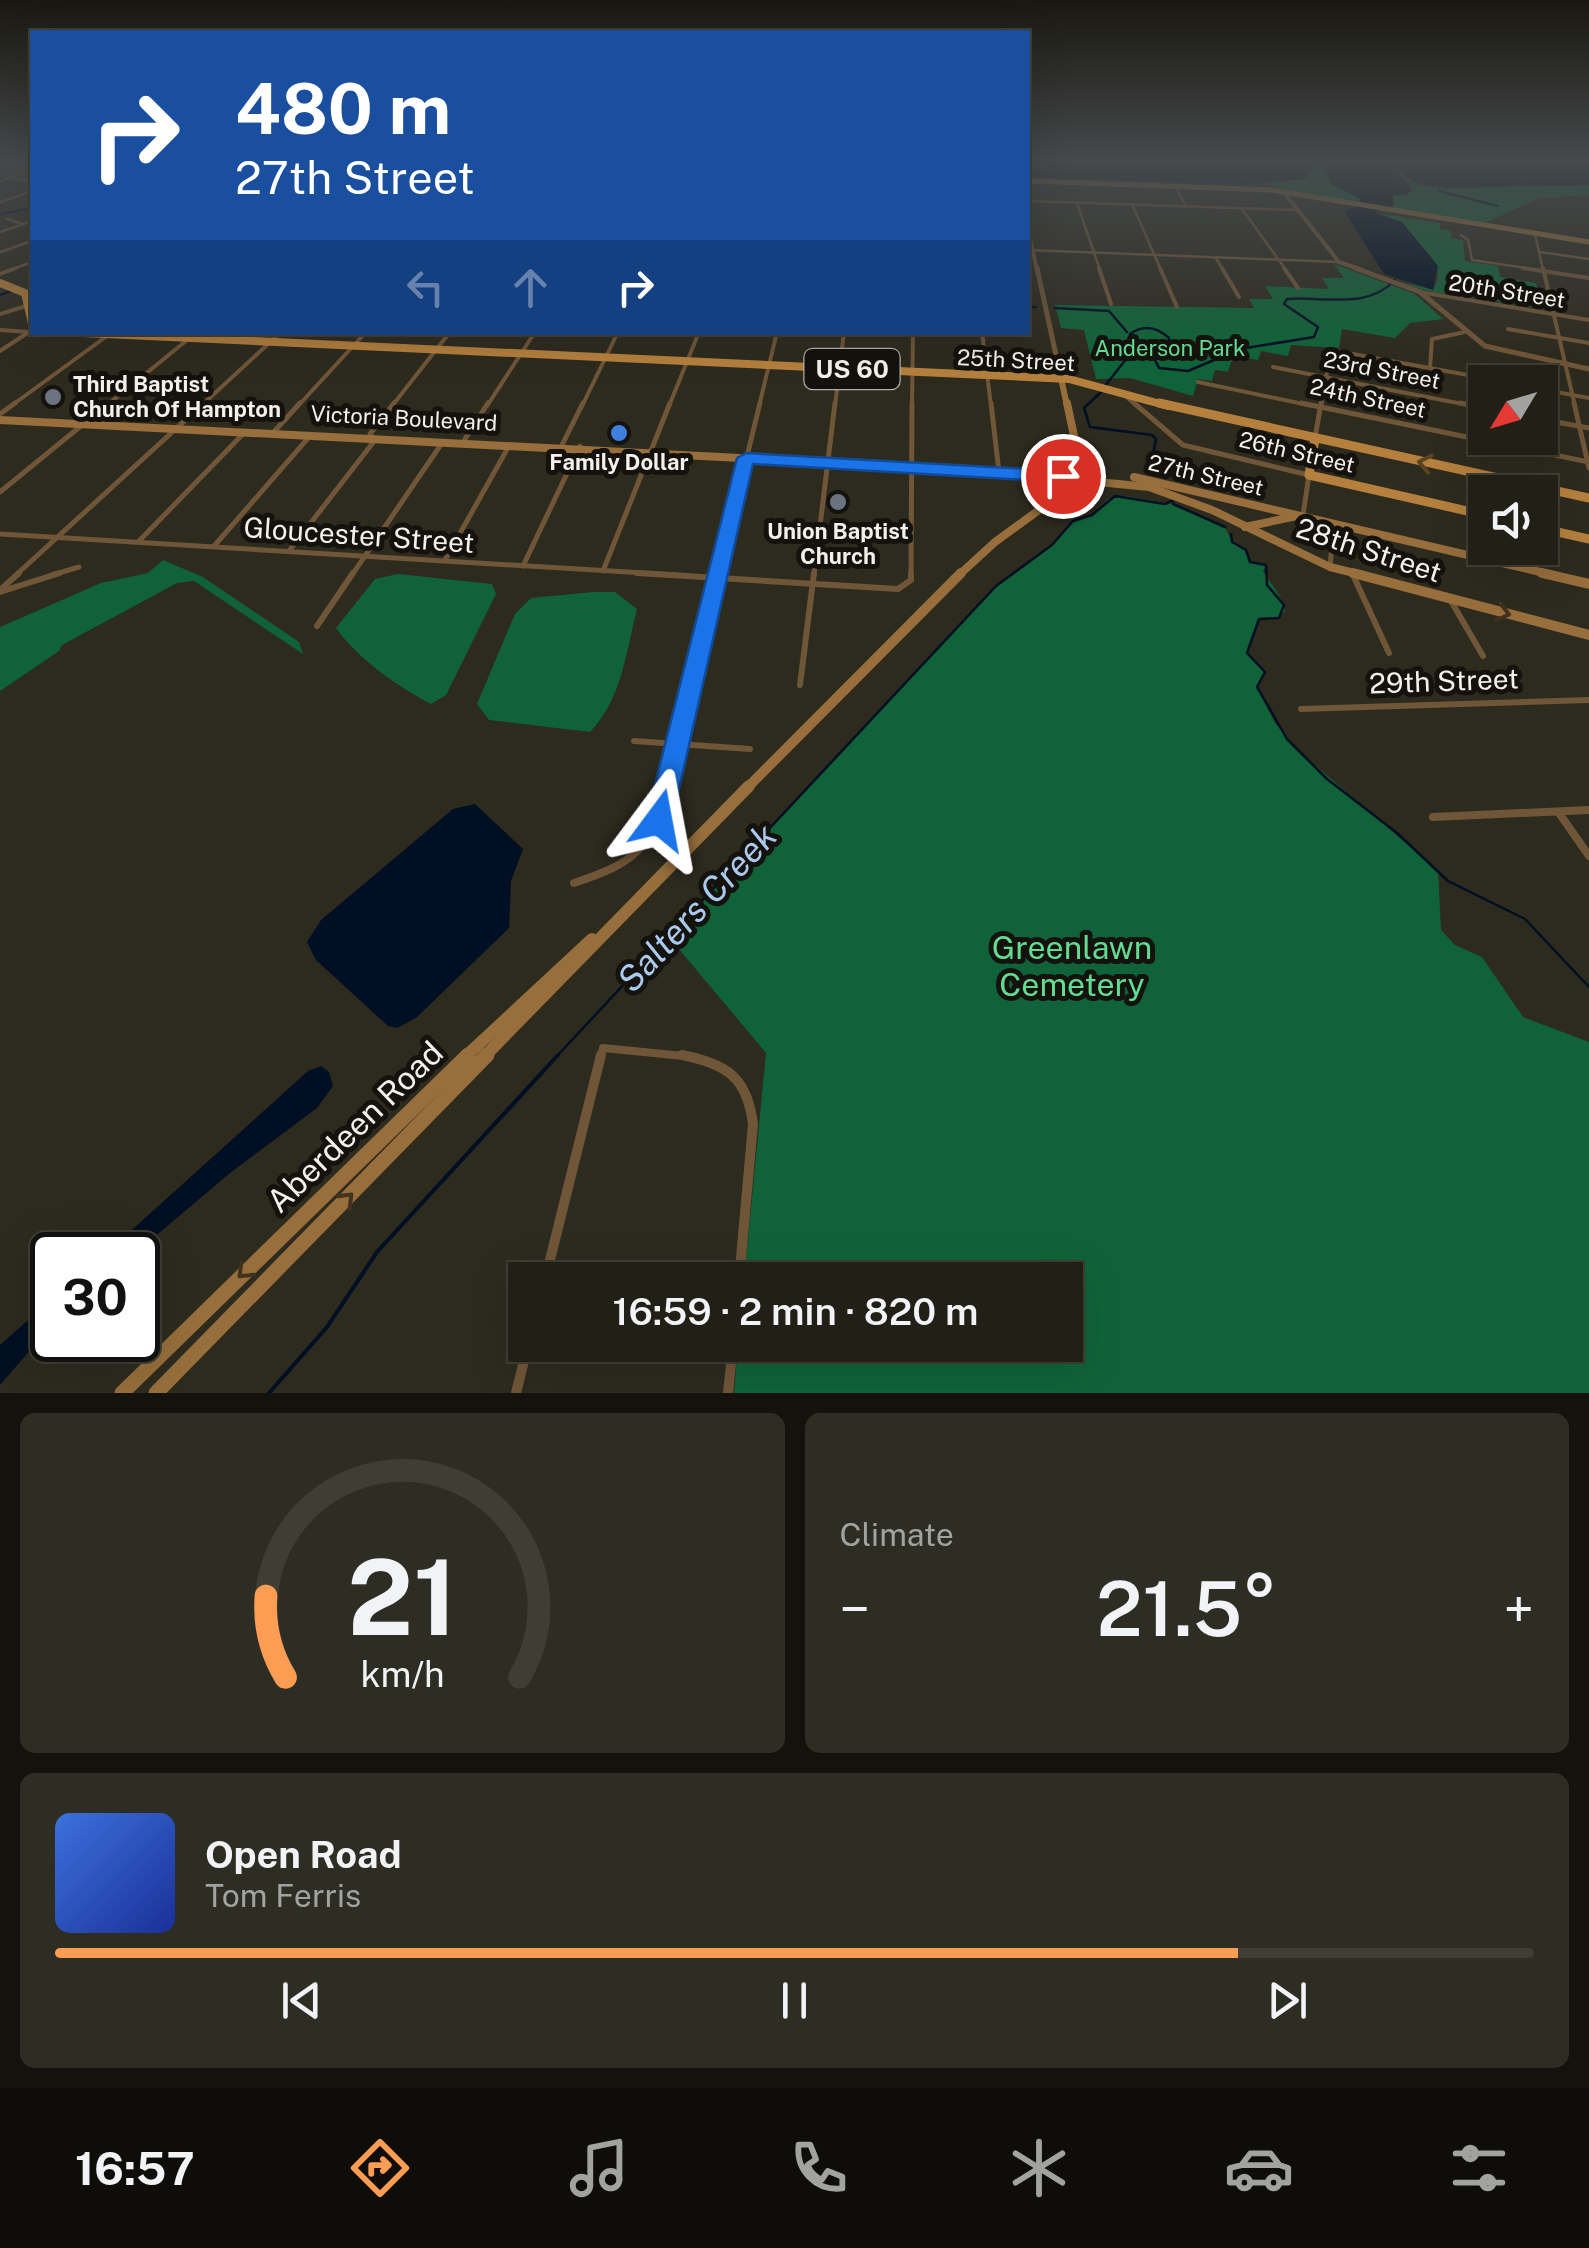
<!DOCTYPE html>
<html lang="en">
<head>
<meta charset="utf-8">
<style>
	:root { --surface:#222016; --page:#2e2d23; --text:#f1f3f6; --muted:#a2a3a1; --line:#3f3e35; --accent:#fd9d54 }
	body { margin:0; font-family:"Public Sans",sans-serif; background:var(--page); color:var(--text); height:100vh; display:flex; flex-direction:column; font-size:38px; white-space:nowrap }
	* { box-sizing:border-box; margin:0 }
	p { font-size:32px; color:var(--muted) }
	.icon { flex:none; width:55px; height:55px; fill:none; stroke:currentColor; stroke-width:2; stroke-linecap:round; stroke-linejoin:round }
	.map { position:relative; height:1393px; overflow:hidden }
	.side { display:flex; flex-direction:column; gap:20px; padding:20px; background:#13120c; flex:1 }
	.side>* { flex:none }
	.top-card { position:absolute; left:30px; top:30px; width:1000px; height:305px; border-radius:0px; box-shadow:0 10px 40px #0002,0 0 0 2px var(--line); background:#1a4fa0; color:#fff; overflow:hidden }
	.needle { width:65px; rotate:232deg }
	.tools { position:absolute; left:1468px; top:365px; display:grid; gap:20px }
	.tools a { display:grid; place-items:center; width:90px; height:90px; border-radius:0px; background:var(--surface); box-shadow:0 10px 40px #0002,0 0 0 2px var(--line); font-size:50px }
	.speed { position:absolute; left:30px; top:1232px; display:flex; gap:20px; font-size:50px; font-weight:700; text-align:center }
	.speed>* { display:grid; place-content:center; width:130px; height:130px; border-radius:50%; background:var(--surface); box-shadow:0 10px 40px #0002,0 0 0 2px var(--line); line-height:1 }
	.speed .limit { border:5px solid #111; border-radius:15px; background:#fff; color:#111 }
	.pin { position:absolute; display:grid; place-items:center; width:85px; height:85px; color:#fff; margin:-42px; border:5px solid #fff; border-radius:50%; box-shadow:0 2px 10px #0007 }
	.me { position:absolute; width:110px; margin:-55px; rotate:13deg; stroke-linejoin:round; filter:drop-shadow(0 0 8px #0008) }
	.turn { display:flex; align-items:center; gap:35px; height:210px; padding:0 40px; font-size:45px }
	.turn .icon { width:130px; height:130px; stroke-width:2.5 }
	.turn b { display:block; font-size:70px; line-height:85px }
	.lanes { display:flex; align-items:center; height:95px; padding:0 40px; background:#0003; justify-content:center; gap:50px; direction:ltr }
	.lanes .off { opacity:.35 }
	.big { font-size:75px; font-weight:600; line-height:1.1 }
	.side .tile { flex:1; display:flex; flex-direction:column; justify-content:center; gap:15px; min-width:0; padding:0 35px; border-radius:15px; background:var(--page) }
	.side .dial { align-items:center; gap:0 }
	.dial svg { height:260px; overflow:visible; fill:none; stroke:var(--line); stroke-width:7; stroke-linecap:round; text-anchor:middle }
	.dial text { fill:var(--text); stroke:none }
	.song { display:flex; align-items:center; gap:30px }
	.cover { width:120px; height:120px; border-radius:15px; background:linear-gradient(135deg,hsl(220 70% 55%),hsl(230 70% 35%)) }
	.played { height:10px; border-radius:5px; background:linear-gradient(90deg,var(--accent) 80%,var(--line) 80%) }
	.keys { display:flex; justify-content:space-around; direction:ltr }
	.heat { display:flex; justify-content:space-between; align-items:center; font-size:55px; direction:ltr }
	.side .tiles { flex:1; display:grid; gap:20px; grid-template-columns:1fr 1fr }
	.tile:last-child { grid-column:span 2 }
	.trip { position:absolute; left:508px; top:1262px; width:575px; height:100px; border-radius:0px; background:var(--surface); box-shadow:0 10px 40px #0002,0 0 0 2px var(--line); font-weight:600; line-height:100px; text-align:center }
	.tabs { display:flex; height:160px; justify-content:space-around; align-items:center; background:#0e0d09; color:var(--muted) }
	.tabs .icon { width:70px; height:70px }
	.tabs .current { color:var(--accent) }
	.tabs b { font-size:45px; color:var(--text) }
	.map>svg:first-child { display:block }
	.green { fill:#106338 }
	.water { fill:#000f23 }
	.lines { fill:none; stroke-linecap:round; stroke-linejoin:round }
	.stream-far1 { stroke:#000f23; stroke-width:2.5 }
	.stream { stroke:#000f23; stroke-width:4 }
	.minor-far5 { stroke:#705638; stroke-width:2.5 }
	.minor-far4 { stroke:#705638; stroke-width:4 }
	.minor-far3 { stroke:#705638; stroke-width:5 }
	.minor-far2 { stroke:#705638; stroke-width:6 }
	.minor-far1 { stroke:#705638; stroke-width:8 }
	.minor { stroke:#705638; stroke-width:10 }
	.tertiary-far1 { stroke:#705638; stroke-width:4 }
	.tertiary { stroke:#705638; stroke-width:5 }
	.secondary-far5 { stroke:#976e3c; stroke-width:5 }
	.secondary-far4 { stroke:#976e3c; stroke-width:6 }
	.secondary-far3 { stroke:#976e3c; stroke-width:8 }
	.secondary-far2 { stroke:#976e3c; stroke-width:10 }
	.secondary-far1 { stroke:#976e3c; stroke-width:12 }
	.secondary { stroke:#976e3c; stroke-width:15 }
	.primary-far1 { stroke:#b5803e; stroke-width:8 }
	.primary { stroke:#b5803e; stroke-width:9 }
	.oneway { stroke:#5c4423 }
	.oneway2 { stroke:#42321d }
	.route { fill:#1a73e8; stroke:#114b97; stroke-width:2.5 }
	.worship-dot { fill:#6b7280; stroke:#14120d; stroke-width:4 }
	.shop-dot { fill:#3f7fe0; stroke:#14120d; stroke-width:4 }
	.labels { text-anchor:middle; stroke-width:10; stroke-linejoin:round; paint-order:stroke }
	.far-street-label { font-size:22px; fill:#f4f1ea; stroke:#14120d }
	.far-park-label { font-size:22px; fill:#61dc91; stroke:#14120d }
	.far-poi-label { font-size:22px; font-weight:bold; fill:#f4f1ea; stroke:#14120d }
	.shield { fill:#14120d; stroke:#b1aea8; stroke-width:2.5 }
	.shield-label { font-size:25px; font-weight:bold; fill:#f4f1ea }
	.street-label { font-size:28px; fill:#f4f1ea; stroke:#14120d }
	.near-park-label { font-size:32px; fill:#61dc91; stroke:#14120d }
	.near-street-label { font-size:32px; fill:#f4f1ea; stroke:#14120d }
	.near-water-label { font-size:35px; font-style:italic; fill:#abcaef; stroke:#14120d }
</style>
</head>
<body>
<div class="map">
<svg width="1589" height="1393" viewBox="0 0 1589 1393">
	<rect width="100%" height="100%" fill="#2d2a1e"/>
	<g class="green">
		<polygon points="1323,162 1337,187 1354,193 1361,205 1262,184 1305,179 1315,163"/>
		<polygon points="1396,167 1416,184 1434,187 1589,185 1589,195 1540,198 1480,225 1387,208 1394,206 1393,196 1407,194 1412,188 1392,168"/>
		<path d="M1376,213l64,10v6l11,2v7l12,2 2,21 33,5 2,11 36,6 6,26 -119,-19 -24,-8 34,7c21,-31 -34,-61 -57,-76z"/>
		<polygon points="1334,264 1415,294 1443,319 1410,323 1395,338 1342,329 1339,348 1291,345 1288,356 1261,351 1258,360 1233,356 1228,372 1215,370 1212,381 1198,379 1193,396 1130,378 1096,379 1084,330 1061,328 1055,305 1254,308 1249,299 1273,299 1265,286 1329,289 1322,278 1344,278"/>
		<path d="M1126,496l47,8 51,22 9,17 14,9 3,10 16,3 -3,6c6,11 19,24 22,40l-8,8h-18l-12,33 18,20 -8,15 18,36 26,30 137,118 3,59 14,15 27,12 41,60 66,25v351h-855l4,-48h327v-65h-321l22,-227 -98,-117 336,-357 48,-34 24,-26 16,-4 16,-16z"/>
		<polygon points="163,560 203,577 299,642 303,654 194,581 177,583 62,645 59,651 0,691 0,627 101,583 148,573"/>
		<path d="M398,574l94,10 4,10 -50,101 -15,9c-34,-18 -72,-44 -95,-76l39,-49z"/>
		<path d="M593,592h22l22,17c-11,43 -15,90 -47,123l-101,-12 -12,-16 38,-90 16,-16z"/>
	</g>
	<g class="water">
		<polygon points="1028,162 1589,162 1589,185 1448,188 1420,185 1392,167 1413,192 1393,196 1393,207 1378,208 1376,213 1402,222 1438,266 1433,290 1384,274 1344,211 1360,206 1360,199 1331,184 1323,162 1315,163 1305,179 1245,184 1028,177"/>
		<polygon points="475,804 523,849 511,881 509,928 416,1018 397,1028 388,1026 316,960 307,942 321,920 453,809"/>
		<polygon points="321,1066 329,1072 333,1086 317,1108 230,1173 133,1255 104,1255 308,1071"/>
		<polygon points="52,1299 52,1325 0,1385 0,1345"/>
	</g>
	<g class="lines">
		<g class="stream-far1">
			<polyline points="1439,191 1498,206"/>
			<polyline points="0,214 32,208"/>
			<polyline points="0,295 11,291"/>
			<polyline points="1028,307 1036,307"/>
			<polyline points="1055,308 1109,311 1127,332"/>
			<path d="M1105,386l25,-32v-20c14,-10 27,-7 39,4v8l-14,14 4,8 29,3 52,-22 74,-12 4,-10 -34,-23 3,-5c37,-3 80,11 108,-19"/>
			<polyline points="1101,392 1084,408 1090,427 1152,435 1156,439 1153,454 1181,480"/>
			<polyline points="1173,504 1225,527"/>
			<polyline points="1231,534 1232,542 1246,550 1250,562 1266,565 1267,585 1284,605 1279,618 1259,619 1247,653 1265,672 1257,687 1287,739 1327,779 1397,833 1448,881 1525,919 1589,987"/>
			<polyline points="556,1057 996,586 1052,545 1073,521 1092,515 1115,496 1165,504 1174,500"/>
		</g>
		<polyline class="stream" points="269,1393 327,1327 377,1252 558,1055"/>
		<g class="minor-far5">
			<polyline points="0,165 30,170"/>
			<polyline points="14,178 32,182"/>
			<polyline points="0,181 32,170"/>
			<polyline points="1175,186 1186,206"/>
			<polyline points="1028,201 1296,210"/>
			<polyline points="0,202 32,191"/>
			<polyline points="1077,203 1100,270"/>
			<polyline points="1132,204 1161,270"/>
			<polyline points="1242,209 1286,270"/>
			<polyline points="7,219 23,224"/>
			<polyline points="0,232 32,221"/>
			<polyline points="1535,234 1543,270"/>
			<polyline points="1461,235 1468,240 1472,260 1540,270"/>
			<polyline points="1028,250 1339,262"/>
			<polyline points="0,252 32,241"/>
			<polyline points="1540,252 1589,259"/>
			<polyline points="1216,258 1223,270"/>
			<polyline points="10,270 32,262"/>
		</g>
		<g class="minor-far4">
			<polyline points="1099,268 1111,304"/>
			<polyline points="1160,268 1177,307"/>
			<polyline points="1222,268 1239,297"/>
			<polyline points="1284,268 1298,288"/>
			<polyline points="1523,268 1589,278"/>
			<polyline points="1543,268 1575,406"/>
			<polyline points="0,274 16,268"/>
			<polyline points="1420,292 1589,320"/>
			<polyline points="0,314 29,305"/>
			<polyline points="1508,329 1589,343"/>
			<polyline points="0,330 29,332"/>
			<polyline points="982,332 991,406"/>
			<polyline points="0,351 32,330"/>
			<polyline points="1273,367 1473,406"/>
			<polyline points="1430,368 1432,339 1465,332"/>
			<polyline points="1198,382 1313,406"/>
			<polyline points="1540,389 1589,398"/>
			<polyline points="1123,394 1137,406"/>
			<polyline points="11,406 111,333"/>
			<polyline points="106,406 197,332"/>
			<polyline points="201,406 281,332"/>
			<polyline points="298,406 366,332"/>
			<polyline points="392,406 450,332"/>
			<polyline points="487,406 535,332"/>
			<polyline points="582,406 618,332"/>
			<polyline points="669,406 699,332"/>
			<polyline points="759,406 777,332"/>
			<polyline points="835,406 844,332"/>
			<polyline points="912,406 913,332"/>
			<polyline points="1321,406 1331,350 1506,382"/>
		</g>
		<g class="minor-far3">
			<polyline points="991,403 999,472"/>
			<polyline points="1134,403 1183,445 1309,475 1303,515"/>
			<polyline points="1301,403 1589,462"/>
			<polyline points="1460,403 1485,408"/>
			<polyline points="1574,403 1589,468"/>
			<polyline points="0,414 15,403"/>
			<polyline points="1540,419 1589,428"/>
			<polyline points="272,434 300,403"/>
			<polyline points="1315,438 1321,403"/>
			<polyline points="465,439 488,403"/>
			<polyline points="560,449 583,403"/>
			<polyline points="0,492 109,403"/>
			<polyline points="0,534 677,575"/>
			<polyline points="139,541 244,433"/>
			<polyline points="215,545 309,437"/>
			<polyline points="289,551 375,440 370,434 394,403"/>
			<polyline points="445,560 509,446"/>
			<polyline points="523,566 580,446"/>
			<polyline points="1330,567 1334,524"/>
			<polyline points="603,571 670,403"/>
			<polyline points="16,575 204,403"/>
			<polyline points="52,575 79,567"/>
			<polyline points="352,575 442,443"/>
			<polyline points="718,575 760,403"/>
			<polyline points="814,575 835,403"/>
			<polyline points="911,575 912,403"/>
		</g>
		<g class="minor-far2">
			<polyline points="637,573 898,589 911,580 911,573"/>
			<polyline points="1353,575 1389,653"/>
			<polyline points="0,590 19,573"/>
			<polyline points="0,592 60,573"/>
			<polyline points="1451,601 1483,656"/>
			<polyline points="317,626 353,573"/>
			<polyline points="800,685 814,573"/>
			<polyline points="1301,709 1589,700"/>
			<polyline points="634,741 750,749"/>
			<polyline points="666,789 719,573"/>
		</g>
		<g class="minor-far1">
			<polyline points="1559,813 1589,856"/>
			<polyline points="1433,817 1589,810"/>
			<path d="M574,883c60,-20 78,-33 93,-97"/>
			<polyline points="601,1057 603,1048 694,1057"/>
		</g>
		<g class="minor">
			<path d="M682,1055c45,9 65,22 71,69l-14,156"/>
			<polyline points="545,1280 601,1055"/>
			<polyline points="516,1393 528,1345"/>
			<polyline points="728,1393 733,1345"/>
		</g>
		<g class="tertiary-far1">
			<polyline points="1283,191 1339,262 1362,270"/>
			<polyline points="1028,229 1037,270"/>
		</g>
		<g class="tertiary">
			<polyline points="1037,268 1061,378"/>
			<polyline points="1355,268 1420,292 1485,346 1589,369"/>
		</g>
		<polyline class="secondary-far5" points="1028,181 1271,190 1589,242"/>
		<polyline class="secondary-far4" points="1061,378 1067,406"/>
		<g class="secondary-far3">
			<polyline points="1067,403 1083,478"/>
			<polyline points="0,420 974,470 1149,487 1212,510 1330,567 1362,575"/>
			<polyline points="1134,477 1553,575"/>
			<polyline points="1245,527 1297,516"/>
			<polyline points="959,575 995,542 1083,478"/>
		</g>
		<g class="secondary-far2">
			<polyline points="1353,573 1589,635"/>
			<polyline points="1542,573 1589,584"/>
			<polyline points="746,789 961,573"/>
		</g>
		<g class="secondary-far1">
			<polyline points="465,1057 592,939"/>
			<polyline points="484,1057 749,786"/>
		</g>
		<g class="secondary">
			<polyline points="122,1393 468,1055"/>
			<polyline points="156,1393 487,1055"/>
		</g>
		<g class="primary-far1">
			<polyline points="0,283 25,293 32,323"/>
			<polyline points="62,332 1069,379 1168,406"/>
		</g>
		<g class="primary">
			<polyline points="1159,403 1589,498"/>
			<polyline points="1315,439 1309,475 1485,515"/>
			<polyline points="1540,528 1589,539"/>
		</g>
	</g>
	<defs><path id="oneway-chevron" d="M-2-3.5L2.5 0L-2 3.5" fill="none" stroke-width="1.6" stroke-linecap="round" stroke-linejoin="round" transform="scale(2.5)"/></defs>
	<use class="oneway" href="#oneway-chevron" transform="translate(1425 463) rotate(-168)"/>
	<g class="oneway2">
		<use href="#oneway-chevron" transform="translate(1503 613) rotate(14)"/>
		<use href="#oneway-chevron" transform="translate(347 1199) rotate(-45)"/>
		<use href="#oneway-chevron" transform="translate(244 1272) rotate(136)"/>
	</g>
	<linearGradient id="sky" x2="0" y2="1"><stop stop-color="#191710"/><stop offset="0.45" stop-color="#464a4c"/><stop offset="1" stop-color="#464a4c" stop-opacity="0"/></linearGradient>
	<rect width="1589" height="357" fill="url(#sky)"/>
	<polygon class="route" points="746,453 1063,471 1072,476 1063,482 753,464 672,820 659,831 646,820 737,458"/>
	<g class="worship-dot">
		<circle cx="53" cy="397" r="10"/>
		<circle cx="838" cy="502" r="10"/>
	</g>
	<circle class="shop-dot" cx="619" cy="433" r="10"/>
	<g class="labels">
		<g class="far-street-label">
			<text transform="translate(1507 291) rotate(9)" y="8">20th Street</text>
			<text transform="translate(1016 360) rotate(3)" y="8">25th Street</text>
			<text transform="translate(1382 370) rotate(11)" y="8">23rd Street</text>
			<text transform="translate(1368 398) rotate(12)" y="8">24th Street</text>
			<text transform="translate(404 418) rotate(3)" y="8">Victoria Boulevard</text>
			<text transform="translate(1297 452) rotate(13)" y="8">26th Street</text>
			<text transform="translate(1206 475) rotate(13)" y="8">27th Street</text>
		</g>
		<g class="far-park-label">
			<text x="1170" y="356">Anderson Park</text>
		</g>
		<g class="far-poi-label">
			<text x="73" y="392" text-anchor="start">Third Baptist<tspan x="73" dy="25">Church Of Hampton</tspan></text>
			<text x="619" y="470">Family Dollar</text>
			<text x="838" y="539">Union Baptist<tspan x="838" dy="25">Church</tspan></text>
		</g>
		<rect class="shield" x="804.5" y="349" width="95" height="40" rx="8"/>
		<g class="shield-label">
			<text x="852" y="378">US 60</text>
		</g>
		<g class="street-label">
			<text transform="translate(359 535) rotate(4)" y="10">Gloucester Street</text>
			<text transform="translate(1369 550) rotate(18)" y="10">28th Street</text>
			<text transform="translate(1444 681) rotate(-2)" y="10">29th Street</text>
		</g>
		<g class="near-park-label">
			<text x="1072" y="959">Greenlawn<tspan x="1072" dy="37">Cemetery</tspan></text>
		</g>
		<g class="near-street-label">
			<text transform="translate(355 1127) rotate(-44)" y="11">Aberdeen Road</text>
		</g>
		<g class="near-water-label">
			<text transform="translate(697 908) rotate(-47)" y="12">Salters Creek</text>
		</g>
	</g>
</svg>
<div class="tools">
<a><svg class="needle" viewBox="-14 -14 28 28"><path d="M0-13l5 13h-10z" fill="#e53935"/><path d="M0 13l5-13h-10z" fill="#a2a3a1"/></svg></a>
<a><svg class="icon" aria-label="sound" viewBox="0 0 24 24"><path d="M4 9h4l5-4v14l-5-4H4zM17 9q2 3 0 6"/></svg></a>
</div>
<div class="speed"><div class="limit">30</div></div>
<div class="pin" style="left:1063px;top:476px;background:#d93025"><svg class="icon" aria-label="arrive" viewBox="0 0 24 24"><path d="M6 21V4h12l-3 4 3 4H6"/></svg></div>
<svg class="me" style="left:659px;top:820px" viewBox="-20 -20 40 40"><path d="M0-17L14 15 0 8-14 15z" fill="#1a73e8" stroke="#fff" stroke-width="4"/></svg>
<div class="trip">16:59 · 2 min · 820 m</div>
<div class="top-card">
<div class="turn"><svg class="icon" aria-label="right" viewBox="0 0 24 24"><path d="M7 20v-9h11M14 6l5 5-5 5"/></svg><div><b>480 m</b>27th Street</div></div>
<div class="lanes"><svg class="icon off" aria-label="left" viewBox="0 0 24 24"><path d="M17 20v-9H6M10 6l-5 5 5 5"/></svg><svg class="icon off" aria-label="ahead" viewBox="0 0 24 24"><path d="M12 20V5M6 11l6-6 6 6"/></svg><svg class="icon" aria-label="right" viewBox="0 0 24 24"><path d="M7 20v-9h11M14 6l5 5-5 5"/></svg></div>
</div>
</div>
<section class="side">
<div class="tiles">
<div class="tile dial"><svg viewBox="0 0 100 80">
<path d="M14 69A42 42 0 1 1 86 69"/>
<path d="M14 69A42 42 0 0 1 8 44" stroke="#fd9d54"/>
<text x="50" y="56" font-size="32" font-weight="700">21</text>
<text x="50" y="72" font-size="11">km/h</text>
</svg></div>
<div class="tile"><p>Climate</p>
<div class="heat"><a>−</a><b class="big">21.5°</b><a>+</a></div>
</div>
<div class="tile">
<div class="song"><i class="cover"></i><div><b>Open Road</b><p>Tom Ferris</p></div></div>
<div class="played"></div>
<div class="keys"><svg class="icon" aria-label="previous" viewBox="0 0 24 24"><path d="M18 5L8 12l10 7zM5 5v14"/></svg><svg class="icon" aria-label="pause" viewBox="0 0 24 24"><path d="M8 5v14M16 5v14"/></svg><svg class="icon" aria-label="next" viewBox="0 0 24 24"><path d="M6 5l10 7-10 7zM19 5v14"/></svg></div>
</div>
</div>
</section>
<nav class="tabs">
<b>16:57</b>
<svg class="icon current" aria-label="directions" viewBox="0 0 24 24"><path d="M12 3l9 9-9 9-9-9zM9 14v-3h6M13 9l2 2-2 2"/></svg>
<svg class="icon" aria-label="music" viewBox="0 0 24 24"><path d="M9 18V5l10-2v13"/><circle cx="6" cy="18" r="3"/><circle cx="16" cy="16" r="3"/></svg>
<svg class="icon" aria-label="phone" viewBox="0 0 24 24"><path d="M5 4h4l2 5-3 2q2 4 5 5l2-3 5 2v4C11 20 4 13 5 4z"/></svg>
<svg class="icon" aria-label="climate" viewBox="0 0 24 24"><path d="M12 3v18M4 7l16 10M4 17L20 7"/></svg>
<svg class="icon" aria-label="car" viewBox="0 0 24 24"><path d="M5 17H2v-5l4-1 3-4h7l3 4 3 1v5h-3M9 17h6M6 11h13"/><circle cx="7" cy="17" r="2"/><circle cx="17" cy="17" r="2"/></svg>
<svg class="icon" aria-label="filters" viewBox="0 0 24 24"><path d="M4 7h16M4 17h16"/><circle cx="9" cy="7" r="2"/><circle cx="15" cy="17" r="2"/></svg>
</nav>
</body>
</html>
